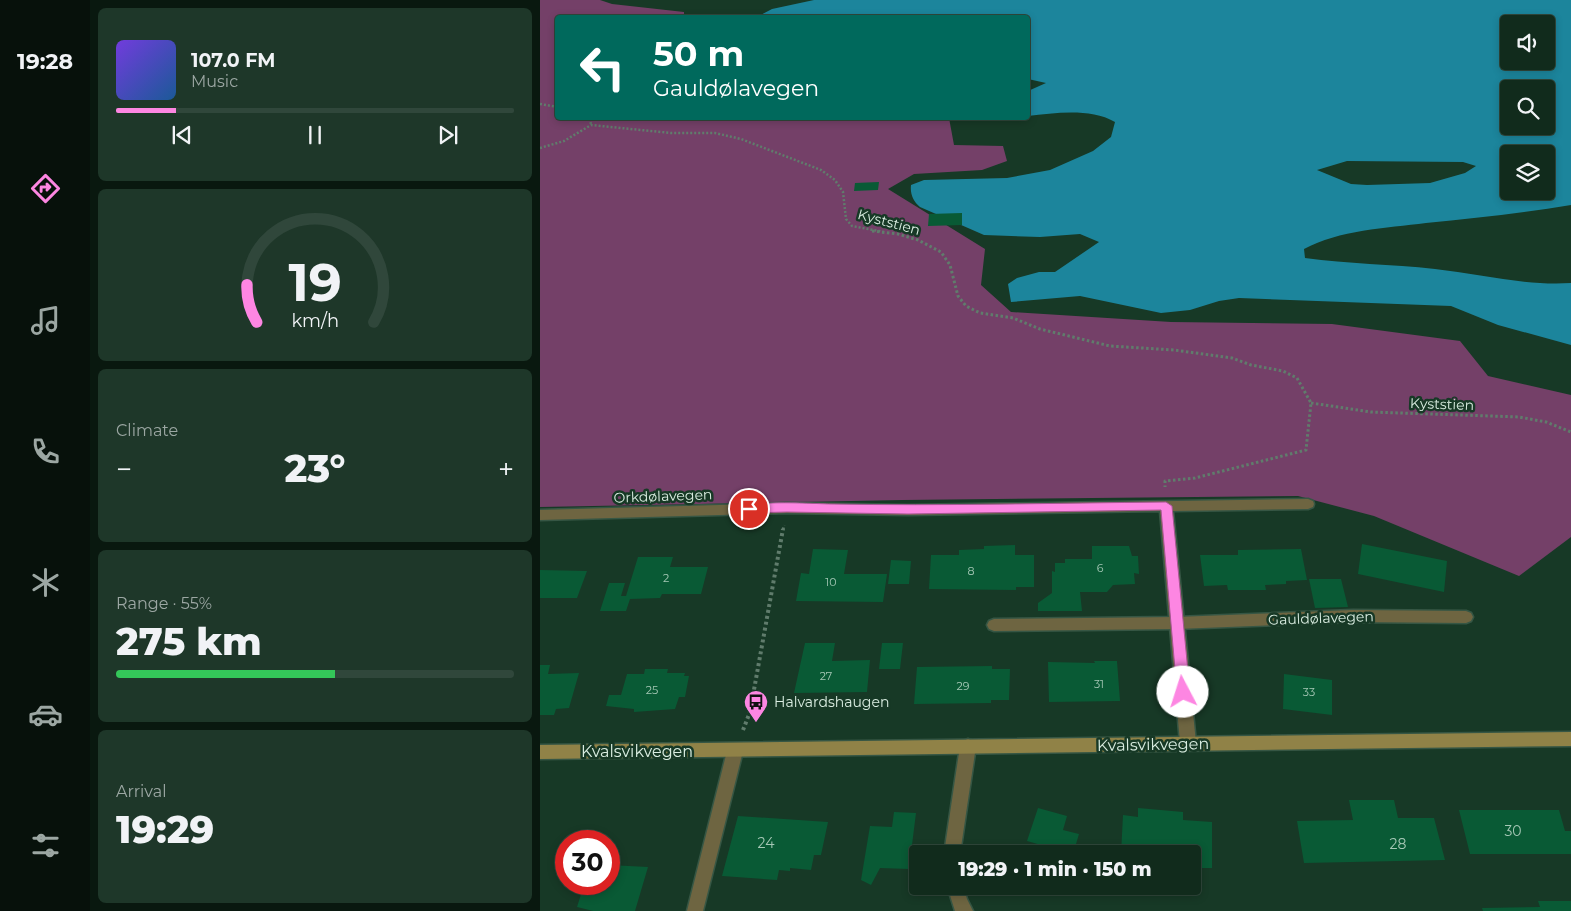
<!DOCTYPE html>
<html lang="en">
<head>
<meta charset="utf-8">
<style>
	:root { --surface:#112b1c; --page:#1e3729; --text:#f1f3f6; --muted:#9ca7a3; --line:#30473b; --accent:#fd86e2 }
	body { margin:0; font-family:Montserrat,sans-serif; background:var(--page); color:var(--text); height:100vh; display:flex; flex-direction:column; font-size:19px; white-space:nowrap }
	* { box-sizing:border-box; margin:0 }
	p { font-size:16px; color:var(--muted) }
	.icon { flex:none; width:28px; height:28px; fill:none; stroke:currentColor; stroke-width:2; stroke-linecap:round; stroke-linejoin:round }
	.map { position:relative; flex:1; overflow:hidden }
	.drawer { display:flex; flex-direction:column; gap:8px; padding:8px; background:#09180f; width:450px }
	.drawer>* { flex:none }
	.hud { position:absolute; left:15px; top:15px; width:475px; height:105px; border-radius:5px; box-shadow:0 2px 8px #0003,0 0 0 1px var(--line); background:#00695c; color:#fff; overflow:hidden }
	.buttons { position:absolute; left:960px; top:15px; display:grid; gap:10px }
	.buttons a { display:grid; place-items:center; width:55px; height:55px; border-radius:5px; background:var(--surface); box-shadow:0 2px 8px #0003,0 0 0 1px var(--line); font-size:25px }
	.speed { position:absolute; left:15px; top:830px; display:flex; gap:10px; font-size:25px; font-weight:700; text-align:center }
	.speed>* { display:grid; place-content:center; width:65px; height:65px; border-radius:50%; background:var(--surface); box-shadow:0 2px 8px #0003,0 0 0 1px var(--line); line-height:1 }
	.speed .limit { border:8px solid #d22; background:#fff; color:#111 }
	.pin { position:absolute; display:grid; place-items:center; width:42px; height:42px; color:#fff; margin:-21px; border:2px solid #fff; border-radius:50%; box-shadow:0 1px 5px #0007 }
	.me { position:absolute; width:55px; margin:-28px; rotate:355deg; stroke-linejoin:round; filter:drop-shadow(0 0 4px #0008) }
	.turn { display:flex; align-items:center; gap:18px; height:105px; padding:0 15px; font-size:22px }
	.turn .icon { width:65px; height:65px; stroke-width:2.5 }
	.turn b { display:block; font-size:35px; line-height:42px }
	.big { font-size:38px; font-weight:800; line-height:1.1 }
	.drawer .card { flex:1; display:flex; flex-direction:column; justify-content:center; gap:8px; min-width:0; padding:0 18px; border-radius:8px; background:var(--page) }
	.drawer .dial { align-items:center; gap:0 }
	.dial svg { height:130px; overflow:visible; fill:none; stroke:var(--line); stroke-width:7; stroke-linecap:round; text-anchor:middle }
	.dial text { fill:var(--text); stroke:none }
	.song { display:flex; align-items:center; gap:15px }
	.cover { width:60px; height:60px; border-radius:8px; background:linear-gradient(135deg,hsl(260 70% 55%),hsl(210 70% 35%)) }
	.played { height:5px; border-radius:2px; background:linear-gradient(90deg,var(--accent) 15%,var(--line) 15%) }
	.keys { display:flex; justify-content:space-around; direction:ltr }
	.heat { display:flex; justify-content:space-between; align-items:center; font-size:28px; direction:ltr }
	.charge { height:8px; border-radius:4px; background:linear-gradient(90deg,#34c759 55%,var(--line) 0) }
	.trip { position:absolute; left:369px; top:845px; width:292px; height:50px; border-radius:5px; background:var(--surface); box-shadow:0 2px 8px #0003,0 0 0 1px var(--line); font-weight:800; line-height:50px; text-align:center }
	main { display:flex; flex:1; min-height:0 }
	.dock { display:flex; flex-direction:column; width:90px; justify-content:space-around; align-items:center; background:#07110b; color:var(--muted) }
	.dock .icon { width:35px; height:35px }
	.dock .on { color:var(--accent) }
	.dock b { font-size:22px; color:var(--text) }
	.map>svg:first-child { display:block }
	.green { fill:#744068 }
	.water { fill:#1c859c; fill-rule:evenodd }
	.building { fill:#095a35 }
	.lines { fill:none; stroke-linecap:round; stroke-linejoin:round }
	.lane-casing { stroke:#365644; stroke-width:3 }
	.street-casing { stroke:#365644; stroke-width:3 }
	.secondary-casing { stroke:#365644; stroke-width:3 }
	.path-far2 { stroke:#607c6c; stroke-width:2.5; stroke-dasharray:2 2; stroke-linecap:butt }
	.path-far1 { stroke:#607c6c; stroke-width:3; stroke-dasharray:2.5 2.5; stroke-linecap:butt }
	.path { stroke:#607c6c; stroke-width:4; stroke-dasharray:3 3; stroke-linecap:butt }
	.lane { fill:#6e6541; fill-rule:evenodd }
	.street { fill:#6e6541; fill-rule:evenodd }
	.secondary { fill:#908247; fill-rule:evenodd }
	.route { fill:#fd86e2; stroke:#a45793 }
	.labels { text-anchor:middle; stroke-width:5; stroke-linejoin:round; paint-order:stroke }
	.number-label { font-size:11px; fill:#a6c8b6 }
	.street-label { font-size:14px; fill:#daede1; stroke:#173926 }
	.poi-label { font-size:14px; fill:#daede1; stroke:#173926; text-anchor:start }
	.near-number-label { font-size:14px; fill:#a6c8b6 }
	.near-street-label { font-size:16px; fill:#daede1; stroke:#173926 }
</style>
</head>
<body>
<main>
<nav class="dock">
<b>19:28</b>
<svg class="icon on" aria-label="directions" viewBox="0 0 24 24"><path d="M12 3l9 9-9 9-9-9zM9 14v-3h6M13 9l2 2-2 2"/></svg>
<svg class="icon" aria-label="music" viewBox="0 0 24 24"><path d="M9 18V5l10-2v13"/><circle cx="6" cy="18" r="3"/><circle cx="16" cy="16" r="3"/></svg>
<svg class="icon" aria-label="phone" viewBox="0 0 24 24"><path d="M5 4h4l2 5-3 2q2 4 5 5l2-3 5 2v4C11 20 4 13 5 4z"/></svg>
<svg class="icon" aria-label="climate" viewBox="0 0 24 24"><path d="M12 3v18M4 7l16 10M4 17L20 7"/></svg>
<svg class="icon" aria-label="car" viewBox="0 0 24 24"><path d="M5 17H2v-5l4-1 3-4h7l3 4 3 1v5h-3M9 17h6M6 11h13"/><circle cx="7" cy="17" r="2"/><circle cx="17" cy="17" r="2"/></svg>
<svg class="icon" aria-label="filters" viewBox="0 0 24 24"><path d="M4 7h16M4 17h16"/><circle cx="9" cy="7" r="2"/><circle cx="15" cy="17" r="2"/></svg>
</nav>
<section class="drawer">
<div class="card">
<div class="song"><i class="cover"></i><div><b>107.0 FM</b><p>Music</p></div></div>
<div class="played"></div>
<div class="keys"><svg class="icon" aria-label="previous" viewBox="0 0 24 24"><path d="M18 5L8 12l10 7zM5 5v14"/></svg><svg class="icon" aria-label="pause" viewBox="0 0 24 24"><path d="M8 5v14M16 5v14"/></svg><svg class="icon" aria-label="next" viewBox="0 0 24 24"><path d="M6 5l10 7-10 7zM19 5v14"/></svg></div>
</div>
<div class="card dial"><svg viewBox="0 0 100 80">
<path d="M14 69A42 42 0 1 1 86 69"/>
<path d="M14 69A42 42 0 0 1 8 46" stroke="#fd86e2"/>
<text x="50" y="56" font-size="32" font-weight="700">19</text>
<text x="50" y="72" font-size="11">km/h</text>
</svg></div>
<div class="card"><p>Climate</p>
<div class="heat"><a>−</a><b class="big">23°</b><a>+</a></div>
</div>
<div class="card"><p>Range · 55%</p><b class="big">275 km</b><div class="charge"></div></div>
<div class="card"><p>Arrival</p><b class="big">19:29</b></div>
</section>
<div class="map">
<svg width="1031" height="911" viewBox="0 0 1031 911">
	<rect width="100%" height="100%" fill="#173926"/>
	<polygon class="green" points="0,0 60,0 72,4 144,12 144,17 18,18 18,118 409,118 414,145 463,146 467,161 442,170 374,174 348,189 445,249 441,285 471,312 631,322 792,324 920,341 948,376 1031,395 1031,537 979,576 834,516 758,496 363,500 0,507"/>
	<path class="water" d="M274,0h757v205c-48,8 -96,13 -145,18 -40,5 -87,7 -122,26l1,9c43,6 86,6 130,11 45,5 90,17 136,14v62l-73,-20 -47,-19 -212,-8 -20,3 -29,9 -29,3 -81,-17 -69,6 -3,-18 9,-6 22,-6h16l44,-30 -19,-8 -40,3 -56,-2 -64,-28c-7,-6 -10,-13 -9,-22l13,-5 83,-2 43,-8 43,-19 18,-14 4,-15c-25,-14 -59,-9 -87,-6v-25l18,-8 -18,-4v-61h-273l17,-9zM969,24h37v37h-37zM969,89h37v37h-37zM969,154h37v37h-37zM807,161l116,1 13,4 -11,7 -35,10 -63,2 -16,-1 -34,-14z"/>
	<g class="building">
		<polygon points="339,182 338,190 314,191 315,183"/>
		<polygon points="422,213 422,225 388,226 389,214"/>
		<polygon points="822,544 907,561 904,592 818,574"/>
		<polygon points="475,545 475,555 494,555 494,587 476,587 476,590 389,589 391,555 419,555 419,550 444,549 444,546"/>
		<polygon points="552,546 589,546 592,556 598,556 599,574 594,573 595,584 573,585 567,592 540,592 542,611 498,611 498,603 512,593 512,571 515,572 515,563 525,563 525,559 552,559"/>
		<polygon points="273,549 308,550 304,574 347,574 343,602 256,601 261,573 269,574"/>
		<polygon points="761,549 767,580 746,581 746,584 725,585 726,590 688,590 687,585 664,586 660,555 698,555 698,550"/>
		<polygon points="98,557 133,557 130,567 168,567 161,594 122,594 120,598 90,599 86,611 60,611 69,583 85,583 81,596 86,596"/>
		<polygon points="351,560 371,561 369,584 348,584"/>
		<polygon points="0,570 47,571 37,598 0,598"/>
		<polygon points="769,579 801,579 808,607 775,608"/>
		<polygon points="265,643 295,643 292,661 330,660 327,692 254,693"/>
		<polygon points="342,643 363,643 360,669 339,669"/>
		<polygon points="554,661 577,661 580,701 509,702 508,662 555,663"/>
		<polygon points="0,665 10,665 8,674 39,673 29,708 16,709 14,715 0,715"/>
		<polygon points="452,666 452,669 470,669 469,700 451,700 451,703 374,704 377,667"/>
		<polygon points="105,669 128,669 127,673 145,673 144,676 149,676 145,697 139,697 135,709 94,712 94,709 66,706 69,695 81,695 87,674 104,674"/>
		<polygon points="744,674 792,680 792,715 743,709"/>
		<polygon points="809,800 854,800 858,818 894,818 905,860 764,863 757,821 813,820"/>
		<polygon points="498,808 527,816 523,830 539,834 533,854 487,841"/>
		<polygon points="598,808 643,812 643,820 672,822 672,868 652,868 652,854 581,854 583,815 598,817"/>
		<polygon points="919,810 1019,810 1025,831 1031,831 1031,854 930,854"/>
		<polygon points="354,812 376,813 369,869 340,868 331,885 321,880 330,826 352,827"/>
		<polygon points="198,816 288,822 281,855 274,855 271,870 250,868 250,871 239,870 237,880 182,876"/>
		<polygon points="69,865 108,867 95,911 53,911 37,907 43,888 51,888 53,884 69,884"/>
		<polygon points="998,901 1031,901 1031,911 943,911 942,908 1000,907"/>
	</g>
	<g class="lines">
		<g class="lane-casing">
			<polygon id="lane" points="813,610 926,611 931,613 933,617 931,621 926,623 813,622 637,629 454,631 449,629 447,625 449,621 454,619 637,617"/>
		</g>
		<g class="street-casing">
			<g id="street">
				<polygon points="768,499 773,501 774,504 773,507 768,509 633,511 656,743 653,748 648,750 643,748 640,743 620,511 368,515 247,513 0,520 0,510 247,503 368,505"/>
				<polygon points="428,739 433,741 436,746 420,854 404,854 420,746 423,741"/>
				<polygon points="195,744 200,746 203,751 163,911 147,911 187,751 190,746"/>
				<polygon points="407,886 423,886 427,899 433,911 415,911"/>
			</g>
		</g>
		<g class="secondary-casing">
			<polygon id="secondary" points="1031,732 1031,746 0,759 0,745"/>
		</g>
		<g class="path-far2">
			<polyline points="0,104 18,107"/>
			<polyline points="50,118 51,125"/>
			<polyline points="0,148 24,141 51,125 131,133 175,133 201,139 281,170 295,180 303,192 306,219 312,226 344,232"/>
		</g>
		<g class="path-far1">
			<polyline points="332,231 358,234 378,240 401,252 410,265 418,296 426,306 440,313 473,318 500,329 570,346 634,350 692,358 711,365 743,371 757,378 771,403 766,450 655,478 625,481 625,487"/>
			<polyline points="771,403 831,412 979,417 1006,422 1031,432"/>
			<polyline points="243,530 244,525"/>
		</g>
		<polyline class="path" points="203,730 210,712 243,529"/>
		<use href="#lane" class="lane"/>
		<use href="#street" class="street"/>
		<use href="#secondary" class="secondary"/>
	</g>
	<path class="route" d="M626,502l6,4 18,186 -2,4 -5,1 -4,-1 -2,-4 -16,-182 -253,4 -121,-2 -38,1 -6,-4c6,-10 75,-5 89,-5 111,2 223,-1 334,-2z"/>
	<defs>
		<g id="bus-pin" transform="scale(1.25)"><path d="M0 17L-7.5 6A9.5 9.5 0 1 1 7.5 6Z" fill="#fd86e2" stroke="#173926"/><path d="M-5-6H5V4H4V6H2V4H-2V6H-4V4H-5ZM-3.5-4V0h7V-4ZM-3.5 1.2v1.5H-2V1.2ZM2 1.2v1.5H3.5V1.2Z" fill="#111"/></g>
	</defs>
	<g fill-rule="evenodd">
		<use href="#bus-pin" x="216" y="702"/>
	</g>
	<g class="labels">
		<g class="number-label">
			<text x="560" y="572">6</text>
			<text x="431" y="575">8</text>
			<text x="126" y="582">2</text>
			<text x="291" y="586">10</text>
			<text x="286" y="680">27</text>
			<text x="559" y="688">31</text>
			<text x="423" y="690">29</text>
			<text x="112" y="694">25</text>
			<text x="769" y="696">33</text>
		</g>
		<g class="street-label">
			<text transform="translate(349 222) rotate(15)" y="5">Kyststien</text>
			<text transform="translate(902 404) rotate(2)" y="5">Kyststien</text>
			<text transform="translate(123 496) rotate(-2)" y="5">Orkdølavegen</text>
			<text transform="translate(781 618) rotate(-2)" y="5">Gauldølavegen</text>
		</g>
		<g class="poi-label">
			<text x="234" y="707">Halvardshaugen</text>
		</g>
		<g class="near-number-label">
			<text x="973" y="836">30</text>
			<text x="226" y="848">24</text>
			<text x="858" y="849">28</text>
		</g>
		<g class="near-street-label">
			<text transform="translate(613 744) rotate(-1)" y="6">Kvalsvikvegen</text>
			<text x="97" y="757">Kvalsvikvegen</text>
		</g>
	</g>
</svg>
<div class="buttons">
<a><svg class="icon" aria-label="sound" viewBox="0 0 24 24"><path d="M4 9h4l5-4v14l-5-4H4zM17 9q2 3 0 6"/></svg></a>
<a><svg class="icon" aria-label="search" viewBox="0 0 24 24"><circle cx="10" cy="10" r="6"/><path d="M15 15l6 6"/></svg></a>
<a><svg class="icon" aria-label="layers" viewBox="0 0 24 24"><path d="M12 4l9 5-9 5-9-5zM3 14l9 5 9-5"/></svg></a>
</div>
<div class="speed"><div class="limit">30</div></div>
<div class="pin" style="left:209px;top:509px;background:#d93025"><svg class="icon" aria-label="arrive" viewBox="0 0 24 24"><path d="M6 21V4h12l-3 4 3 4H6"/></svg></div>
<svg class="me" style="left:643px;top:692px" viewBox="-20 -20 40 40"><circle r="19" fill="#fff"/><path d="M0-13L10 11 0 6-10 11z" fill="#fd86e2"/></svg>
<div class="trip">19:29 · 1 min · 150 m</div>
<div class="hud">
<div class="turn"><svg class="icon" aria-label="left" viewBox="0 0 24 24"><path d="M17 20v-9H6M10 6l-5 5 5 5"/></svg><div><b>50 m</b>Gauldølavegen</div></div>
</div>
</div>
</main>
</body>
</html>
